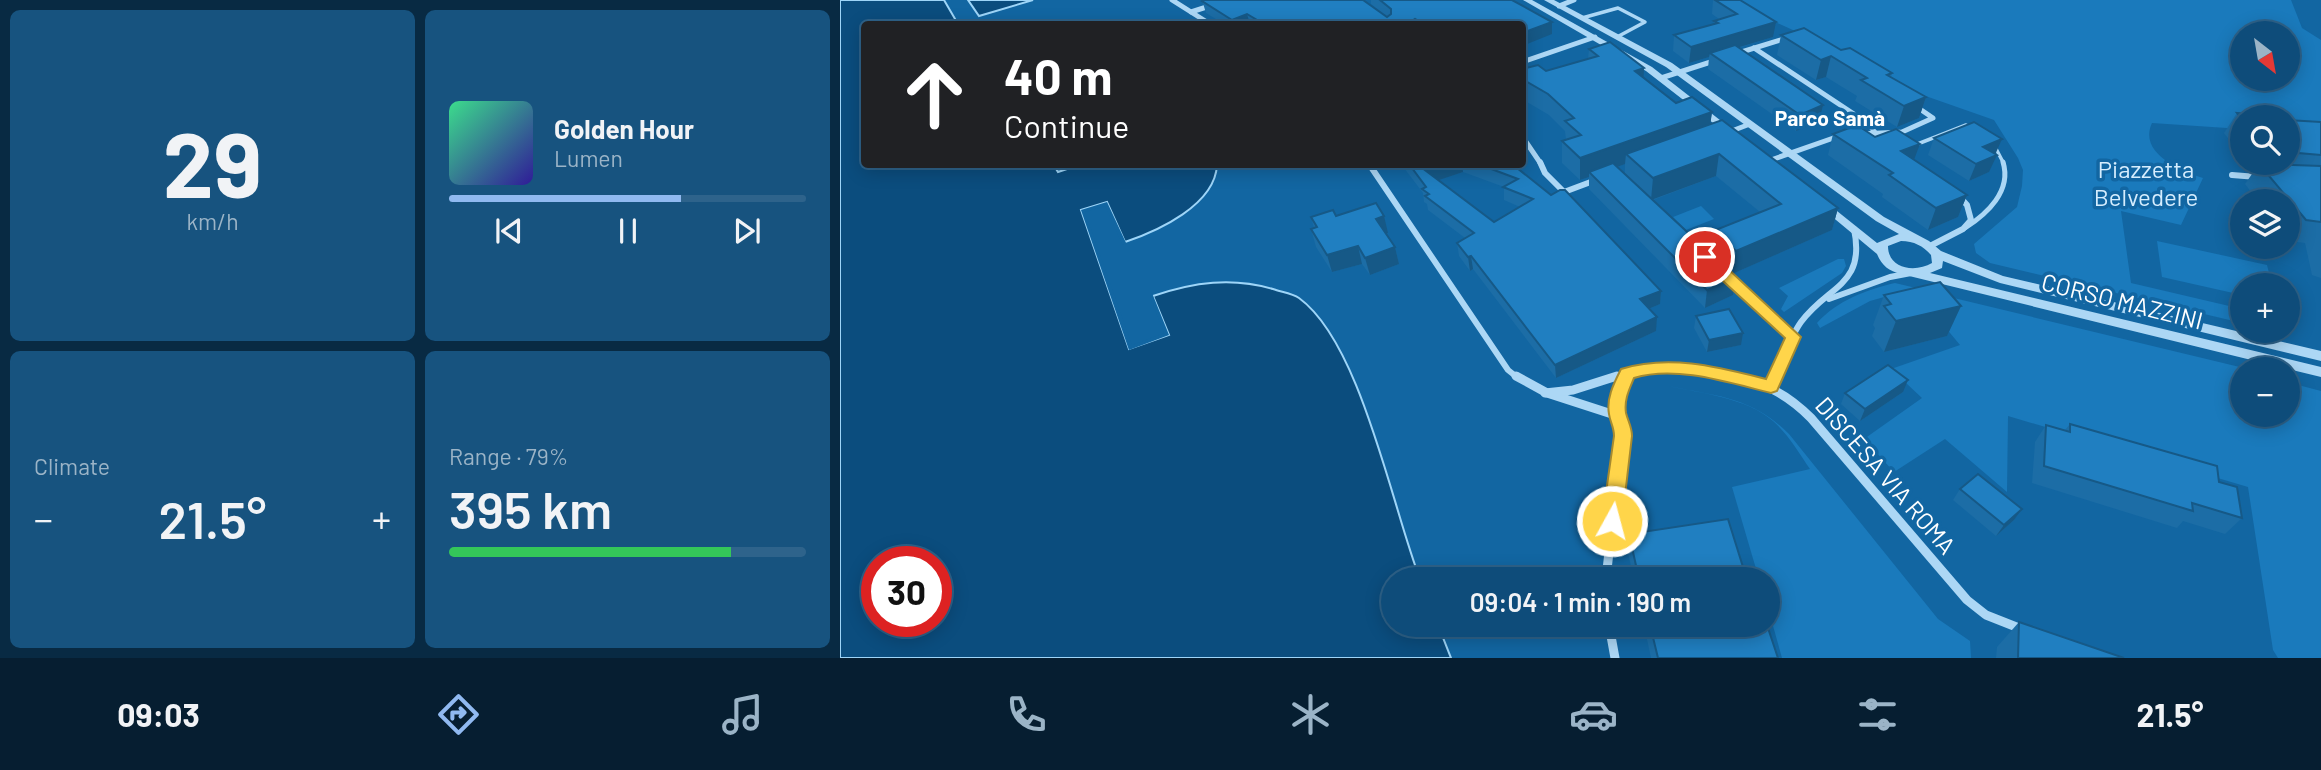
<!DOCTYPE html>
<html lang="en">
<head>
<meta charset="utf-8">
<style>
	:root { --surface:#0e4c7a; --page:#17537f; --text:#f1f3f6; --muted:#9bb4c7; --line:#2e638b; --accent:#90b9f0 }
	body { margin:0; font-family:Barlow,sans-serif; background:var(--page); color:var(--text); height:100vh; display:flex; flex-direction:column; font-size:26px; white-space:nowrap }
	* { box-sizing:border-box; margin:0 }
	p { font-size:23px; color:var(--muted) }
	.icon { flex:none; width:38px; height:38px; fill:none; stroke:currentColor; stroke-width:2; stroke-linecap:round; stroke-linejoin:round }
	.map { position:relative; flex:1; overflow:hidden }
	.sheet { display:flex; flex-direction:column; gap:10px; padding:10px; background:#082a43; width:840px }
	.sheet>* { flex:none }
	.banner { position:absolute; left:21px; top:21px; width:665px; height:147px; border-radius:7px; box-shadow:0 4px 18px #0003,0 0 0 2px var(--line); background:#202124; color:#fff; overflow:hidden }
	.needle { width:46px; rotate:149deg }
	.buttons { position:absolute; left:1390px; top:21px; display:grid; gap:14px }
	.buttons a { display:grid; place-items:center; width:70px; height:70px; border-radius:50%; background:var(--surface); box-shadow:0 4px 18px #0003,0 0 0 2px var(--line); font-size:35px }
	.speed { position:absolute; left:21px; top:546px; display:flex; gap:14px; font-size:35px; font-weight:700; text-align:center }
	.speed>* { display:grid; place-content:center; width:91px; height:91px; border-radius:50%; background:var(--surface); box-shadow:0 4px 18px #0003,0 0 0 2px var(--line); line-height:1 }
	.speed .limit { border:10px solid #d22; background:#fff; color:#111 }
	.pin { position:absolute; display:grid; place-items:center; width:60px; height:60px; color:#fff; margin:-30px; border:4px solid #fff; border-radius:50%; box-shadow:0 2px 7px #0007 }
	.me { position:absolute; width:77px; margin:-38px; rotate:7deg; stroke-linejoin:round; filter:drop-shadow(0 0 5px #0008) }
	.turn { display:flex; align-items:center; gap:24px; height:147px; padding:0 28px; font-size:32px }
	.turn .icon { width:91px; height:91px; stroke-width:2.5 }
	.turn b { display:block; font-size:49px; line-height:60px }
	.big { font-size:52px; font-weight:600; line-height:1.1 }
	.sheet .widget { flex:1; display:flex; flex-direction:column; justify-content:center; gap:10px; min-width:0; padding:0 24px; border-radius:10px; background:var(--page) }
	.sheet .dial { align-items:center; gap:0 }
	.dial b { font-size:91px; line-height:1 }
	.song { display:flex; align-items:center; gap:21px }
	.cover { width:84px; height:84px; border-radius:10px; background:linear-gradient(135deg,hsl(150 70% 55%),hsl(250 70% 35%)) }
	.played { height:7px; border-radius:4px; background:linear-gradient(90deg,var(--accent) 65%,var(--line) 65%) }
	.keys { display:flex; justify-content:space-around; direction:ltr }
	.heat { display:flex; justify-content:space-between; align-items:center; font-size:38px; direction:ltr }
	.charge { height:10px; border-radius:5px; background:linear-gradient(90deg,#34c759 79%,var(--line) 0) }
	.sheet .tiles { flex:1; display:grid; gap:10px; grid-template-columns:repeat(2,1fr) }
	.trip { position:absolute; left:541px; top:567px; width:399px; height:70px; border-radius:35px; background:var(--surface); box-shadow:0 4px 18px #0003,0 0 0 2px var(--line); font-weight:600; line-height:70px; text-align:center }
	.dock { display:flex; height:112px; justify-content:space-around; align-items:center; background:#061e31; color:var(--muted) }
	.dock .icon { width:49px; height:49px }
	.dock .on { color:var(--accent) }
	.dock b { font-size:32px; color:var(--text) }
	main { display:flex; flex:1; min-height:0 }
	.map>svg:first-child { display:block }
	.green { fill:#1a7abc; fill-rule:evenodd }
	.water { fill:#0b4d7e; stroke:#9ed5f8; stroke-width:2; fill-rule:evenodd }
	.pier { fill:#1266a2 }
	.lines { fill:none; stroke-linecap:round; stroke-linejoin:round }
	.service-far1 { stroke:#acd7f5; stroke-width:3.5 }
	.service { stroke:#acd7f5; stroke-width:5 }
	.minor-far2 { stroke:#acd7f5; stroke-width:5 }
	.minor-far1 { stroke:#acd7f5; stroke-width:6 }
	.minor { stroke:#acd7f5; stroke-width:9 }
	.tertiary { fill:#acd7f5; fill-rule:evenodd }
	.wall { fill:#1c6da6; fill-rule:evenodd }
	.shaded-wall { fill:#165987 }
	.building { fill:#207fc1; stroke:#165987; stroke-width:2 }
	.route { fill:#ffd54a; stroke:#a68a30; stroke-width:2 }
	.labels { text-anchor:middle; stroke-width:7; stroke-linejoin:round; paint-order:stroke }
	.far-neighbourhood-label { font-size:21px; font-weight:bold; fill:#fff; stroke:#1266a2 }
	.park-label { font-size:24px; fill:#d5edfe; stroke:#1266a2 }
	.street-label { font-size:24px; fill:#fff; stroke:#1266a2 }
</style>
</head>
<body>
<main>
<section class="sheet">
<div class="tiles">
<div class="widget dial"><b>29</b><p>km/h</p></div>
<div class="widget">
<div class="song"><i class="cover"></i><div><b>Golden Hour</b><p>Lumen</p></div></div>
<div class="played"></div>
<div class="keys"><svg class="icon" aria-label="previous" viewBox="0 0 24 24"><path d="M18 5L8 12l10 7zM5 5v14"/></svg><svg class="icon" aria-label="pause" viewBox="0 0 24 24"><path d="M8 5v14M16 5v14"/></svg><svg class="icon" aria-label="next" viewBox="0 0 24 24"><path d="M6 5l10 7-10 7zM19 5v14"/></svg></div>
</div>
<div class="widget"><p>Climate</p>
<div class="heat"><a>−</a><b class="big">21.5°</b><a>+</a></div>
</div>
<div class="widget"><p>Range · 79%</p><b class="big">395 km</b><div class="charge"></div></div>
</div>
</section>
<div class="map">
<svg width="1481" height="658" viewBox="0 0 1481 658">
	<rect width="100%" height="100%" fill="#1266a2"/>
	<g class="green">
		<path d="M896,0h555l11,28 19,12v94l-34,-2v-15h-45v12l-90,-6c-14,30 28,47 51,55l-22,47 -60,-14 10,72 111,26v14l-252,-60 -14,-10 -2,-9 43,-37 5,-21 1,-16 -5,-12 -24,-38 -77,-27 -58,-33 -106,-48zM1402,33h45v46h-45z"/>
		<polygon points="861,206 874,219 846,230 833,217"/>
		<polygon points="1317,241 1427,265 1432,285 1402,285 1402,295 1322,277"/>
		<polygon points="998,259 1004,259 1006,266 1002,273 944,312 941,309 948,296 939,288"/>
		<path d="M1055,283l21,5 -46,13 -50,27 -3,-5c21,-23 49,-33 78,-40z"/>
		<polygon points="1093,293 1408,369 1402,369 1402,415 1447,415 1447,382 1481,391 1481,658 1438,658 1433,650 1408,487 1168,416 1167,492 1105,439 1054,472 1024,439 1082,398 1051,369 1120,345 1086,304"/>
		<path d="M828,386c49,10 84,11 121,48l149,185 32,22 1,17h-189l-14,-50v-29h-9l-27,-92 78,-18c-11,-16 -22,-35 -37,-48 -26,-23 -72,-28 -105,-35z"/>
	</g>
	<g class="water">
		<path d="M0,0h104l14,24h-94v140h189l5,8 21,-7h138c-2,40 -59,66 -92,77l-18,-40 -26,8 48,139 40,-14 -16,-39c41,-14 79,-19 120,-7 8,3 19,4 26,9 62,45 93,209 121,281h-27v46h45l13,33h-611zM37,562h59v59h-59z"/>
		<polygon points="128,0 193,0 139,16"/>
	</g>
	<polygon class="pier" points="267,202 287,245 282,244 265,206 245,212 292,345 324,333 310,297 312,293 329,335 289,350 241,210"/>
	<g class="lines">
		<g class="service-far1">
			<polyline points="742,18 778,8 805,22 777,37"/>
			<polyline points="1153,143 1164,164"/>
			<polyline points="1075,145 1126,125 1131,128"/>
		</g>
		<path class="service" d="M1125,228c22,-14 47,-37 38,-66"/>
		<g class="minor-far2">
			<polyline points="332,0 370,24"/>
			<polyline points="719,6 734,0"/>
			<polyline points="351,12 388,0"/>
			<polyline points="914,48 1029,124 1036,134"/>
			<polyline points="895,54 947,38"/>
			<polyline points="682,62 755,37"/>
			<polyline points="821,78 877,60"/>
			<polyline points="889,132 910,124"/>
			<polyline points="1020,134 1062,132 1093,118 1074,105"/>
			<polyline points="682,136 701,164"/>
			<polyline points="928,161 1002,135"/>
		</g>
		<g class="minor-far1">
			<polyline points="700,162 705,173 724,192 756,180"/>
			<polyline points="529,164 668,370 678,378"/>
			<polyline points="1392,175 1417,177"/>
			<polyline points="1090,246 1123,229 1131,220 1127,205 1118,195"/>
			<polyline points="888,278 953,337"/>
			<polyline points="989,299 1050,277 1071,273"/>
			<path d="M772,378c42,-15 85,-10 128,0"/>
			<polyline points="786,378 787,374"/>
			<path d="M935,378c8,-19 14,-39 26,-56 27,-37 65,-36 53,-93"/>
		</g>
		<g class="minor">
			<polyline points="676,376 707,393 778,416 783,426 766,579"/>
			<path d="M892,376c33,7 55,18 79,42l156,182 19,15 38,15"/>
			<polyline points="931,387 936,376"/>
			<polyline points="705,393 733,390 777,376"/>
			<polyline points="778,416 777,399 786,376"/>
			<polyline points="769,625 775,658"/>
		</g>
		<g class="tertiary">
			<polygon points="683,0 692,0 812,67 894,131 892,133 886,133 806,71"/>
			<path d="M704,0h10l118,63 212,154 45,24 12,10 62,25 318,75v10l-321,-78 -57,-22 -1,7 -12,5 391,94v10l-420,-103c-12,-3 -19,-8 -24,-20l-59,-49 1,-2h8l50,40 22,-9 -23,-13 -210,-154zM1061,241c13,0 22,5 30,14l1,8c-17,10 -44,6 -44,-17z"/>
		</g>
	</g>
	<g class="wall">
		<polygon points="362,0 523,0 547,17 531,4 531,0 672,0 712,34 682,24 384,24 366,13"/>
		<polygon points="873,0 900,0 933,37 898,48 979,122 956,131 868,69 869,57 849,63 833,51 834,35 874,24 874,21 879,19 872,14"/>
		<polygon points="941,35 1052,73 1051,77 1086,97 1079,118 1057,127 1015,101 1017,96 986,77 976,80 937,55"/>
		<path d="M749,49l55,29 32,25 36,9 -2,12 128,84 -6,22 -100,44 5,4 -4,17 -28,13 -116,-119v-12l-9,3 -18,-17v-22l4,-1 -1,-9 -16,-16 -27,-16v-30l24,2 42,-12zM785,164v10l-8,-7zM876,176l44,36 -47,19 -2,19 -13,-8 -45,-42z"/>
		<polygon points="1397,113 1402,117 1402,154 1400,154 1384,133"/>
		<polygon points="1447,120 1481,122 1481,278 1472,275 1465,243 1449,241 1447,239 1447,201 1418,201 1405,184 1419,164 1447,163"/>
		<polygon points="993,134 1035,137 1074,160 1127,195 1118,217 1088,230 1042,197 1043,194 988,155"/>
		<polygon points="1094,138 1155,155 1149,172 1129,181 1088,155"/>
		<path d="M561,164h121l4,1 -9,3 144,123 -1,13 -11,5 7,22 -100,47 -83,-109 -3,2 -11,-15 -2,-13 8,-5 -37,-28 -1,-6 -3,-2 -1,-9zM623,172l41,15v13l16,7 -26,15 -56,-42z"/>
		<polygon points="496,216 548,233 546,234 555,247 559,264 530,275 522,264 492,272 476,247 471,229 474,228 471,217"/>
		<polygon points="1044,295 1121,306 1107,336 1044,352 1032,336 1035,328 1033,325"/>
		<polygon points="856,316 901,345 867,352 854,328"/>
		<polygon points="1063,392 1020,421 1001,404 1005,393"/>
		<polygon points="1230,424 1379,482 1402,518 1385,534 1343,521 1337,528 1192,483 1195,442 1206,425 1225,430"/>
		<polygon points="1120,489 1182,509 1174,520 1156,536 1113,500"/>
		<polygon points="789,534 903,567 900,579 794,579 787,549"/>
		<polygon points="1179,622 1284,658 1156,658 1157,647"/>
		<polygon points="804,625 927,625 938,658 811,658"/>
	</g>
	<g class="shaded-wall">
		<polygon points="407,14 410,24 393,24 392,20"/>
		<polygon points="575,19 576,24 567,24"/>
		<polygon points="712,22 712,34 682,46 682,33"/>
		<polygon points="936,22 933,37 873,55 870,53 869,57 849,63 851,47"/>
		<polygon points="991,56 986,77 976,80 981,60"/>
		<polygon points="804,68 803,89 795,71"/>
		<polygon points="1086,97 1079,118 1057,127 1064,106"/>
		<polygon points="983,105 979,122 956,131 960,115"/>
		<polygon points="872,112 869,134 786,154 785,164 753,176 749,172 749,177 740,180 740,158"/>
		<polygon points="1162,139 1155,155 1143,147"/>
		<polygon points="1080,144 1072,165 1061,151"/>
		<polygon points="685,152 686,165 666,172 665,164 682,164 682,153"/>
		<polygon points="879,154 876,176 811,200 813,178"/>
		<polygon points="1157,155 1149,172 1129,181 1136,164"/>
		<polygon points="604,164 622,164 623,172 587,184 585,170"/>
		<polygon points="1127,195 1118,217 1088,230 1096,208"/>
		<polygon points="998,208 992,230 892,274 896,251"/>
		<polygon points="544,216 548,233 540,236 536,219"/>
		<polygon points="518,246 522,264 492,272 487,255"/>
		<polygon points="555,247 559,264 530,275 525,258"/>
		<polygon points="631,256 633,269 630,271 628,257"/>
		<polygon points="897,278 893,295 865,308 867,290"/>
		<polygon points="821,291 820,304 799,313 800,299"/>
		<polygon points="1121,306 1107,336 1044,352 1056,321"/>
		<polygon points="817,317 816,331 716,378 715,365"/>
		<polygon points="903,333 901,345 867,352 869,340"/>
		<polygon points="1068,380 1063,392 1020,421 1025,409"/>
		<polygon points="1182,509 1174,520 1156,536 1164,525"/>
	</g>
	<g class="building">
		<polygon points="364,0 523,0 547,17 551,14 551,9 540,0 672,0 712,22 682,33 682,24 584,24 575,19 567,24 424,24 407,14 392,20 362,1"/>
		<polygon points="875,0 900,0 936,22 851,47 834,35 878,23 874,21 897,14"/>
		<polygon points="964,28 1001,50 1010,48 1052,73 1047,75 1086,97 1064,106 1021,80 1027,78 991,56 981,60 941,35"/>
		<polygon points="770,42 804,68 795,71 836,103 852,97 872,112 740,158 722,141 741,135 725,121 734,118 708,94 682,79 682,69 698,65 706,71 758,56 749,49"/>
		<polygon points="895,45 983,105 960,115 870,53"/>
		<polygon points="1397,113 1440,116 1442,117 1402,117 1402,119"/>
		<polygon points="882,120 998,208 896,251 873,231 941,204 879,154 813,178 786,154"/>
		<polygon points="1447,120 1481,122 1481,155 1447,152"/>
		<polygon points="1134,122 1162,139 1143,147 1157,155 1136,164 1094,138"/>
		<polygon points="1017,125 1035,137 1056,129 1080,144 1061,151 1127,195 1096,208 1049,175 1053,173 993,134"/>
		<polygon points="773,163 858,242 861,241 883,261 880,263 897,278 867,290 749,172"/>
		<polygon points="569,164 604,164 585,170 654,222 693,199 663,187 678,179 638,164 672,164 711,195 720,190 725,190 821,291 800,299 817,317 715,365 631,256 628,257 617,243 634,233 585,196 589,194 582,189 586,187"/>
		<polygon points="1419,164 1481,166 1481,222 1466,220"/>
		<polygon points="536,203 544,216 536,219 555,247 525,258 518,246 487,255 471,229 477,227 471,217 493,210 496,216"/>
		<polygon points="1100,282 1121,306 1056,321 1044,306 1051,304 1044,295"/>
		<polygon points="889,309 903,333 869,340 856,316"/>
		<polygon points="1048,365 1068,380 1025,409 1005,393"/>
		<polygon points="1230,424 1377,466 1379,482 1397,487 1402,518 1352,503 1353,511 1204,466 1206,425 1230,432"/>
		<polygon points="1138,474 1182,509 1164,525 1120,489"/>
		<polygon points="888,519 903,567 823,579 799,579 789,534"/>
		<polygon points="1179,622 1284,658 1178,658"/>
		<polygon points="810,625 927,625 938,658 818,658"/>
	</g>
	<path class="route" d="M865,252l6,1 90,84 -24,54 -6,2c-41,-10 -95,-28 -137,-15 -5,12 -10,22 -8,35 2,8 6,14 6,23l-10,85 -3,6 -7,3 -7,-3 -3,-6 12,-85c0,-9 -4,-14 -5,-22 -3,-16 5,-31 12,-45 49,-15 97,-2 145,10l19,-41 -85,-78 -2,-3z"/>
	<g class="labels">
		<g class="far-neighbourhood-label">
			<text x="990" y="126">Parco Samà</text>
		</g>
		<g class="park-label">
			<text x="1306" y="178">Piazzetta<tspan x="1306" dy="28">Belvedere</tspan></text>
		</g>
		<g class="street-label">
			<text transform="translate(1282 302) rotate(14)" y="8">CORSO MAZZINI</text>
			<text transform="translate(1045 476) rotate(49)" y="8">DISCESA VIA ROMA</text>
		</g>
	</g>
</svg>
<div class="buttons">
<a><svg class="needle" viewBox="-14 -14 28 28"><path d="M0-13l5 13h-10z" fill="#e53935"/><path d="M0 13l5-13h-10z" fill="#9bb4c7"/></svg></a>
<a><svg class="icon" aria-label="search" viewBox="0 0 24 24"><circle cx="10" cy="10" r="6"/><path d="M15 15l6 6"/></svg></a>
<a><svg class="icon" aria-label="layers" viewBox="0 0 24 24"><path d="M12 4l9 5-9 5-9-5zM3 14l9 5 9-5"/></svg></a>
<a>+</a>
<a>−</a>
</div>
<div class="speed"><div class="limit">30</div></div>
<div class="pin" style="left:865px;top:257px;background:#d93025"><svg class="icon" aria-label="arrive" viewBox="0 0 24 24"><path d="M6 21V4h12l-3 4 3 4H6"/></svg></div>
<svg class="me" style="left:772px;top:521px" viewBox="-20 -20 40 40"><circle r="17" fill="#ffd54a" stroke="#fff" stroke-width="3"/><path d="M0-11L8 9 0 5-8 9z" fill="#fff"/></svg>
<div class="trip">09:04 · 1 min · 190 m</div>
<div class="banner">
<div class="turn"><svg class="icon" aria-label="ahead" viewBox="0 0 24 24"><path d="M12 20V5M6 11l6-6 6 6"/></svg><div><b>40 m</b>Continue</div></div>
</div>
</div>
</main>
<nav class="dock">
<b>09:03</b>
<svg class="icon on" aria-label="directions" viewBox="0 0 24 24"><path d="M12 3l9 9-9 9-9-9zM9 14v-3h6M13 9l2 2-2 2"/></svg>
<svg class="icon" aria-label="music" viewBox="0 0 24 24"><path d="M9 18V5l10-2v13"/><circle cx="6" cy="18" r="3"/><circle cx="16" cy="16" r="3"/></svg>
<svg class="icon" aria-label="phone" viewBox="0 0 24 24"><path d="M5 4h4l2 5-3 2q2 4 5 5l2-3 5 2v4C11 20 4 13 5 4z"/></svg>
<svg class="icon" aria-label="climate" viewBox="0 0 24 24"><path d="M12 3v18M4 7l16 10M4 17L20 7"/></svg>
<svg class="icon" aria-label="car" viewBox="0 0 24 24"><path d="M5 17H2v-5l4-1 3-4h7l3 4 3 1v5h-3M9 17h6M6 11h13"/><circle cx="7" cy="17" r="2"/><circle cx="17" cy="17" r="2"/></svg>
<svg class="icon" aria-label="filters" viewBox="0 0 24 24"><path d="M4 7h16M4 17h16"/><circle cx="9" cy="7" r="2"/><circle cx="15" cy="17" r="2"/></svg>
<b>21.5°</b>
</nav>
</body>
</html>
